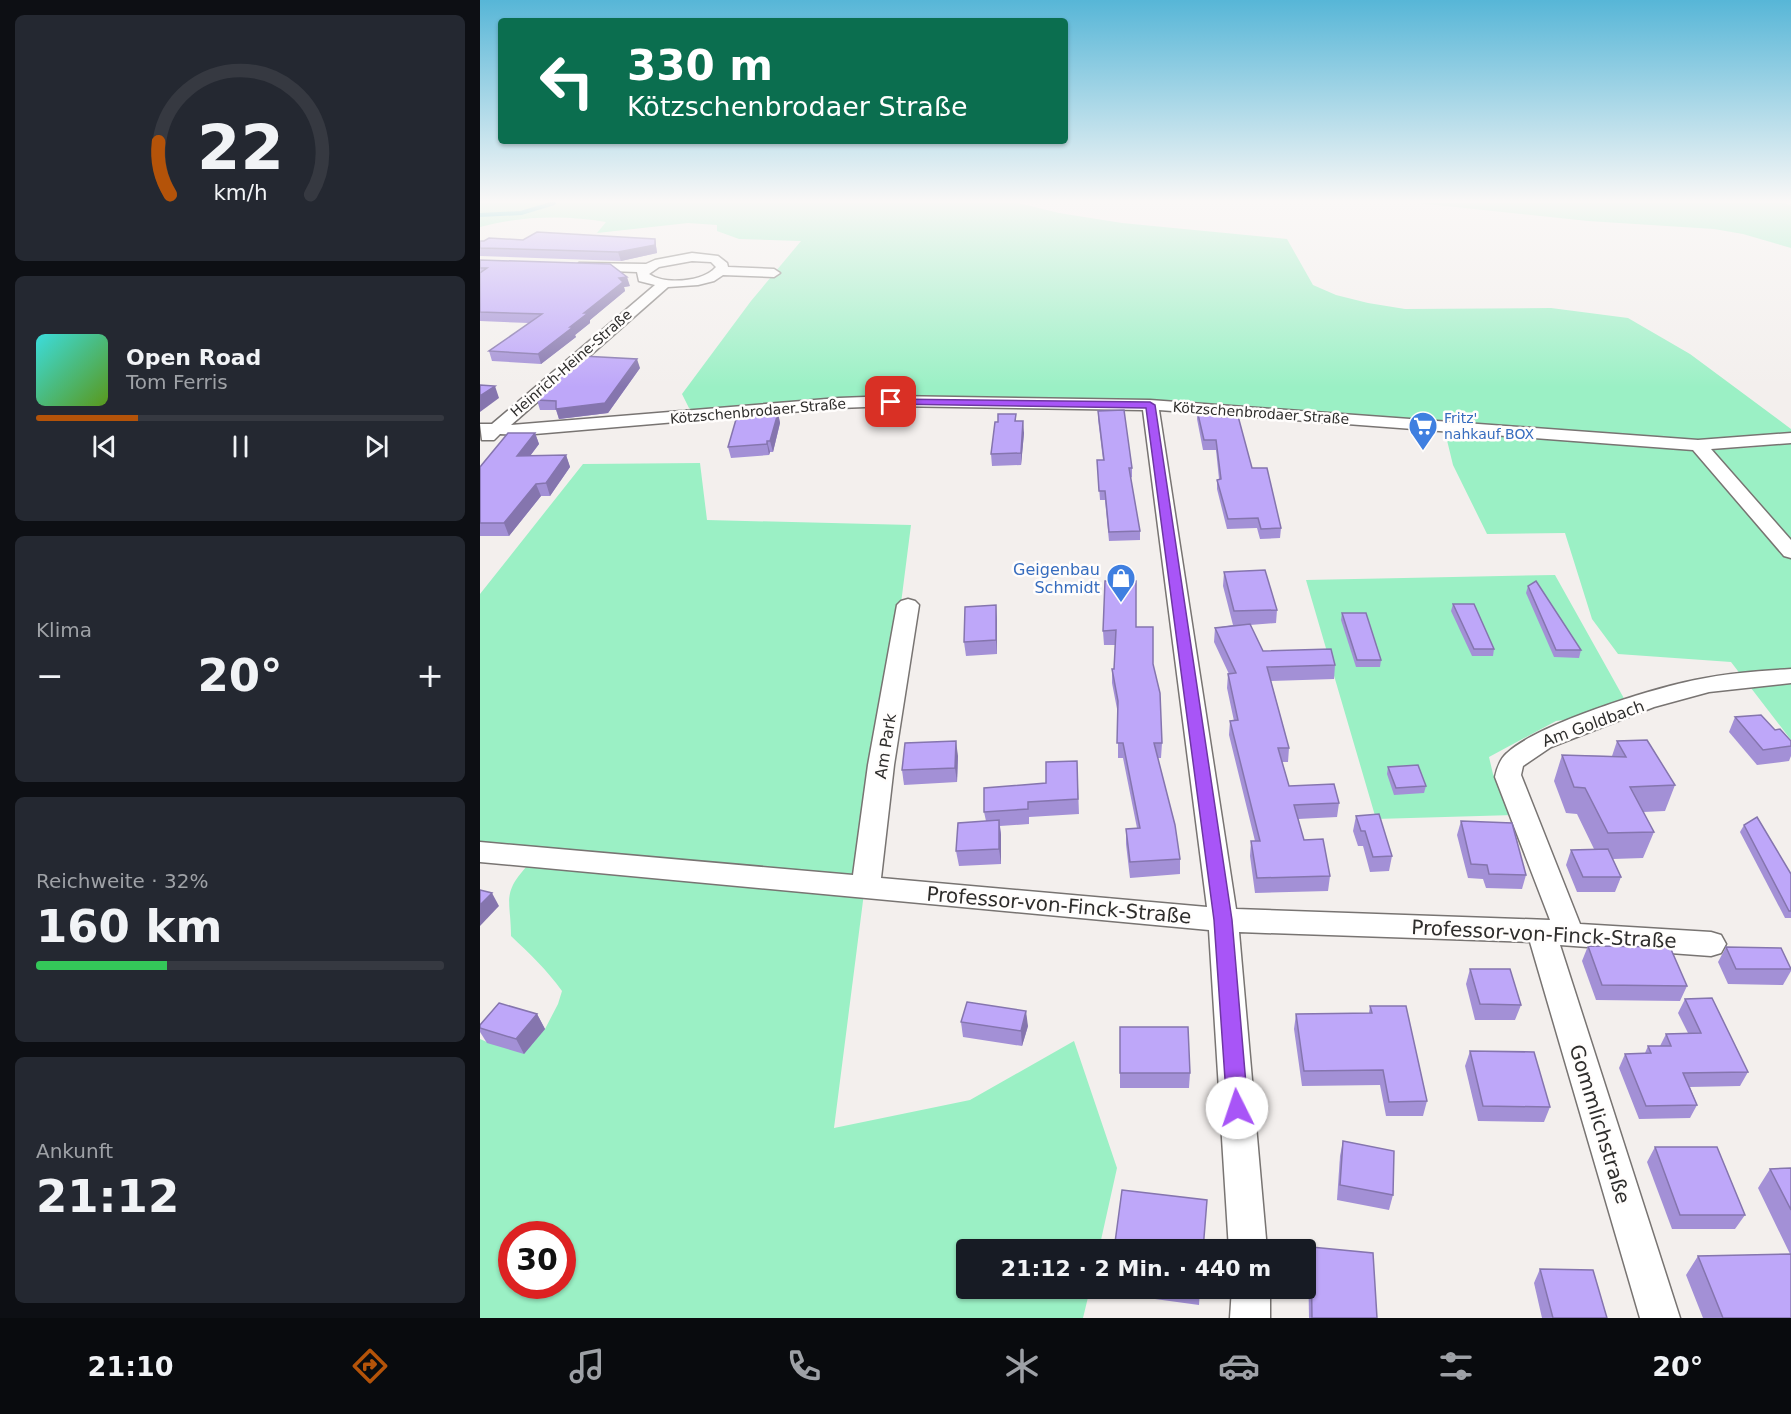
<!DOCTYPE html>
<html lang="de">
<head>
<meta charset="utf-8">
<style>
	:root { --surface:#171b24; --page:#242831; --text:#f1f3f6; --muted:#9ea1a6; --line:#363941; --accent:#b45309 }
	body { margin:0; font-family:"DejaVu Sans",sans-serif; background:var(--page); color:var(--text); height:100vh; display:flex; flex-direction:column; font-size:22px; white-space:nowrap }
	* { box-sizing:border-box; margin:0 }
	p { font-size:20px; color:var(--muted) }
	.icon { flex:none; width:33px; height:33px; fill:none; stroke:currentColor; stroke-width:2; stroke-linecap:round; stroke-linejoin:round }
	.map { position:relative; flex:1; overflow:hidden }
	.details { display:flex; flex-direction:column; gap:15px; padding:15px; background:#0d0f14; width:480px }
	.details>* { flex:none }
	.hud { position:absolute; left:18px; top:18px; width:570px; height:126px; border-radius:6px; box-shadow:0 2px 4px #0004; background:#0b6e4f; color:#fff; overflow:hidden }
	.speed { position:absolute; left:18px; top:1221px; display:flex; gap:12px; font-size:30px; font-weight:700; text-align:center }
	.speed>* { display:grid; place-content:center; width:78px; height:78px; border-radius:50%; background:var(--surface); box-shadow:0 2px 4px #0004; line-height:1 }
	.speed .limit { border:9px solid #d22; background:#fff; color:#111 }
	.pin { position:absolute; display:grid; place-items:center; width:51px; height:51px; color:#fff; margin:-26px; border-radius:12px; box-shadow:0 3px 9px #0006 }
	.me { position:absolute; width:66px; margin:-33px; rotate:356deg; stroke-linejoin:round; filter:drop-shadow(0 0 4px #0008) }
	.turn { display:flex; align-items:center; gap:21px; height:126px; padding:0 30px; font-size:27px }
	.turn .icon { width:78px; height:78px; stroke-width:2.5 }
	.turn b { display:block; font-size:42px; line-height:51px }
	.big { font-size:45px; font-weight:700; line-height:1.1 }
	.details .tile { flex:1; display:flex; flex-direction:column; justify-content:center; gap:9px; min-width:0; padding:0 21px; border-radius:9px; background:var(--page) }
	.details .dial { align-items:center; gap:0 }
	.dial svg { height:156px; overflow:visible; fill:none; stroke:var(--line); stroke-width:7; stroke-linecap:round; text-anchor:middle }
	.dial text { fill:var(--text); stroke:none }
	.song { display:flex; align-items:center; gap:18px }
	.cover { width:72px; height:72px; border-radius:9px; background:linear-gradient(135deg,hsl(180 70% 55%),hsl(90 70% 35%)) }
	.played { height:6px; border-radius:3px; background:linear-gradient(90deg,var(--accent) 25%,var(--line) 25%) }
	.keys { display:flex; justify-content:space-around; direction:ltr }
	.heat { display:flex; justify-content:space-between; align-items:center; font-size:33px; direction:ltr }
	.charge { height:9px; border-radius:4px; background:linear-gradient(90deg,#34c759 32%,var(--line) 0) }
	.trip { position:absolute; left:476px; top:1239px; width:360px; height:60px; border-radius:6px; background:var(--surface); box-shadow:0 2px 4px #0004; font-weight:700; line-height:60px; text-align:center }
	.menu { display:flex; height:96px; justify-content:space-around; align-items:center; background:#090b0e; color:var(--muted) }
	.menu .icon { width:42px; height:42px }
	.menu .active { color:var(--accent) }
	.menu b { font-size:27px; color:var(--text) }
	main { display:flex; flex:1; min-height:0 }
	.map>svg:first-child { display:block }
	.green { fill:#9bf0c5; fill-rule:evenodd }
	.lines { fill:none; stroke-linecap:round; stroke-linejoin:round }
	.stream { stroke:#1fbabe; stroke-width:4 }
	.minor-casing { stroke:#787472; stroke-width:3 }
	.minor { fill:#fff; fill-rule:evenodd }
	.wall { fill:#a390d6 }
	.shaded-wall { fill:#8575ae }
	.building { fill:#bea7f9; stroke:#8575ae; stroke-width:1.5 }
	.route { fill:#a855f7; stroke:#6d37a1; stroke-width:1.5 }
	.labels { text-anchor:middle; stroke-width:5; stroke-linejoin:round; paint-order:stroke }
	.far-street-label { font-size:14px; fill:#2e2d2c; stroke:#fffdfc }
	.far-shop-label { font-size:14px; fill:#366cbe; stroke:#fffdfc; text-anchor:start }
	.shop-label { font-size:16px; fill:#366cbe; stroke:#fffdfc; text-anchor:end }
	.street-label { font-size:16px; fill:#2e2d2c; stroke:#fffdfc }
	.near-street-label { font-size:20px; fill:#2e2d2c; stroke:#fffdfc }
</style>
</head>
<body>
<main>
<section class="details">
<div class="tile dial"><svg viewBox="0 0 100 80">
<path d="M14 69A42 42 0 1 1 86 69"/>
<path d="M14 69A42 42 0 0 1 8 42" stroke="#b45309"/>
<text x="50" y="56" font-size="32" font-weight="700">22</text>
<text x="50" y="72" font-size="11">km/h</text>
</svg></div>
<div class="tile">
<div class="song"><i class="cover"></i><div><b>Open Road</b><p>Tom Ferris</p></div></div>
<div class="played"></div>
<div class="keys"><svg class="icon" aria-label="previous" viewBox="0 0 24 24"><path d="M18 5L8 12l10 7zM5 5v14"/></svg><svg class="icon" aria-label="pause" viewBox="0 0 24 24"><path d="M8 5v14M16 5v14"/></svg><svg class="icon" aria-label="next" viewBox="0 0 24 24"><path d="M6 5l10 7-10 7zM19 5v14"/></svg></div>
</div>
<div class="tile"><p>Klima</p>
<div class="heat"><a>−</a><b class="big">20°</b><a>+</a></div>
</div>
<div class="tile"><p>Reichweite · 32%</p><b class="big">160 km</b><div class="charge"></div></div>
<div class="tile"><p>Ankunft</p><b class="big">21:12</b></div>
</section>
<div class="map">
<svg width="1311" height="1318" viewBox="0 0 1311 1318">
	<rect width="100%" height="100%" fill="#f3efed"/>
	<g class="green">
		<path d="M0,203h538l41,10 63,10 165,16 26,46 23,10 32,8 37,6 146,-1 77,10 62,36 101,75v5l-35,5 -66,1 -527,-37 -256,-4 -212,12 -6,-3 -7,-14 69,-93 50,-60 -62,-2 -22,-8v-6l-29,-2 -91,10 9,-11c-40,-7 -87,-6 -126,5z"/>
		<polygon points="938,203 1305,203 1311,206 1311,248 1263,234 1234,229 1108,221"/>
		<polygon points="965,432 1228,449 1266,448 1311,443 1311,740 1251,662 1138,654 1112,619 1085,533 1007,534 973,465"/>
		<path d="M220,463l7,57 204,5 -77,603 136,-28 104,-59 43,127 -18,81 -133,1v38l124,1 -7,29h-603v-279l7,3 21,-24 37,11 13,-25 4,-13c-15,-21 -33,-38 -51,-55 0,-36 -10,-42 17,-71l-48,-7v-264l103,-130zM32,1234h50v52h-50z"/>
		<polygon points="1075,575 1146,702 1097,718 1076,721 1009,757 1013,774 1034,815 896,819 826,580"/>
	</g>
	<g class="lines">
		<polyline class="stream" points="0,215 41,213 74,203"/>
		<g class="minor-casing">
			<g id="minor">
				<path d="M212,253l26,3 9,7 1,4 46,2 6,4 -6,4 -51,-2 -9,6 -16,4 -30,2 -157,138 328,-27 52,-2 259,4 548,40 93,-7v10l-80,6 80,91v18l-7,-2 -91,-106 -534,-40 77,499 314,11 -55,-143c2,-9 5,-18 12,-24 31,-29 144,-64 188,-73 32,-7 64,-9 96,-11v14l-82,9 -55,15 -103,40 -28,19 -2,9 59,149 131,8 10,3 5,9 -5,9 -10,3 -151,-11 120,373h-40l-110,-376 -291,-10 28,318h-38l-20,-320 -729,-68v-20l373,33 15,-110 29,-160 4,-4 7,-2 7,2 4,4 -25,160 -13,113 326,29 -64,-497 -252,-4 -52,2 -316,27 -23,-1 -6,6h-12l-2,-16h12l163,-139 -16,-4 -2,-9 -54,-2 -6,-4 2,-3 67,1 9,-4zM212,261l19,1 5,5c-13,15 -51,18 -67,7l10,-7z"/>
				<polygon points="752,1288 790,1288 790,1318 750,1318"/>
			</g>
		</g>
		<use href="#minor" class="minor"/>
	</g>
	<g class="wall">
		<polygon points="175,239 177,253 141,261 0,256 0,241 43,240"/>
		<polygon points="0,260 150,286 144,287 145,291 110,320 110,323 95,335 96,337 61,364 12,361 9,351 49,323 0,321"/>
		<polygon points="160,368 128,413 79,419 76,410 60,410 57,400"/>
		<polygon points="717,410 742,417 772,468 801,528 800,538 780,539 777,528 747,529 737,489 737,480 739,479 736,450 723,450 717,419"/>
		<polygon points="618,411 652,468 652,477 650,478 660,531 660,540 629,541 625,500 620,500 617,460 623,460 618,419"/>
		<polygon points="298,413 300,423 293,452 290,452 289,455 251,458 248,447"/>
		<polygon points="536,414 536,421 544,433 541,465 512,466 511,454 518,422"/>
		<polygon points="55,433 59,444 50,456 86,455 90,467 70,496 61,496 29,536 0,536 0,467"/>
		<polygon points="744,572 797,610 796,623 770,625 783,651 855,665 854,679 791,681 809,748 808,762 802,762 809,786 859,803 857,817 818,819 824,840 850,876 848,891 775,893 770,856 771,841 775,841 749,735 750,721 754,721 747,688 748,674 749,674 734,642 735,628 753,625 743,586"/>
		<polygon points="1048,586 1101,650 1099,658 1074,657 1046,593"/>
		<polygon points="973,604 1014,649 1013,656 992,656 971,611"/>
		<polygon points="862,613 901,660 900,667 876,667 861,620"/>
		<polygon points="517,619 517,654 486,656 484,642"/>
		<polygon points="656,627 673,664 682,743 681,758 678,758 700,859 700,874 650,878 646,844 646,829 657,828 643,758 638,758 638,714 632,683 632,669 634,669 635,645 624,645 623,631"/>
		<polygon points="1255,717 1295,730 1311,741 1311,756 1309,761 1277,765 1249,732"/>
		<polygon points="1137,741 1195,785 1185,811 1163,812 1174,832 1163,858 1133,859 1141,877 1135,892 1097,892 1086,865 1091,850 1114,849 1097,814 1086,813 1074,781 1082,755 1132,756"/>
		<polygon points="478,756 477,782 424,785 422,770"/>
		<polygon points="597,761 599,814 549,817 549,824 520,826 521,835 521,864 479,866 476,851 506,821 504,812 566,783"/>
		<polygon points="908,767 946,786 944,793 914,795 907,774"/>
		<polygon points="876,816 912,856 909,871 890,872 883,846 878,846 873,831"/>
		<polygon points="981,821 1046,875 1042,889 1006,888 1003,879 988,878 977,835"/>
		<polygon points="1264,825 1311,874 1311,918 1305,918 1260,832"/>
		<polygon points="1108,946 1207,986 1200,1001 1116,1000 1102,961"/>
		<polygon points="1246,947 1311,968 1311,971 1303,985 1248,984 1238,962"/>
		<polygon points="990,969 1041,1005 1035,1020 995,1020 986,984"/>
		<polygon points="1205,999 1268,1072 1260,1086 1210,1087 1217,1105 1210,1118 1159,1119 1139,1068 1145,1054 1165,1053 1168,1046 1180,1046 1186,1034 1208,1033 1198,1013"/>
		<polygon points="890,1006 947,1101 943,1116 906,1116 900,1085 822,1086 814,1029 816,1014 889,1013"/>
		<polygon points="57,1014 65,1029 44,1054 7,1043 0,1032 0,1025"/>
		<polygon points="481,1022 548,1026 542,1046 483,1037"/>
		<polygon points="990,1051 1070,1107 1064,1122 998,1121 985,1066"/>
		<polygon points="640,1073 710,1073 709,1088 640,1088"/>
		<polygon points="863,1141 913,1195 909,1210 857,1200 860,1156"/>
		<polygon points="1175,1147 1265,1215 1255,1229 1192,1229 1167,1162"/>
		<polygon points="1311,1168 1311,1318 1223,1318 1206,1275 1218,1256 1310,1254 1278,1188 1290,1169"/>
		<polygon points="831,1247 897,1318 829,1318 828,1261"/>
		<polygon points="1060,1269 1127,1318 1062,1318 1054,1283"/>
		<polygon points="631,1288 720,1288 719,1305 631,1293"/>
	</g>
	<g class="shaded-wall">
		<polygon points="175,239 177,253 141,261 138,252"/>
		<polygon points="147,277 150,286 144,287 145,291 110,320 110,323 95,335 96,337 61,364 58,354 90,327 139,278"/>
		<polygon points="157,359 160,368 128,413 79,419 76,409"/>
		<polygon points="15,386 19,398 0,412 0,396"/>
		<polygon points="298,413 300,423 293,452 290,441"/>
		<polygon points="543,421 544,433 541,465 541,453"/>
		<polygon points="55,433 59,444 41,468 37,456"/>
		<polygon points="287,441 290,452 289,455 287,444"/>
		<polygon points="86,455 90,467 70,496 66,483"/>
		<polygon points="56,484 61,496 29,536 24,523"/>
		<polygon points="516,605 517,619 517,654 516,640"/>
		<polygon points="476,741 478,756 477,782 475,768"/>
		<polygon points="519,820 521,835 521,864 519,849"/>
		<polygon points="12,893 19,906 0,926 0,905"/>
		<polygon points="546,1011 548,1026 542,1046 541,1031"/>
		<polygon points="57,1014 65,1029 44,1054 36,1039"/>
	</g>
	<g class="building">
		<polygon points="57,232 175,239 175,245 138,252 0,248 0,241 4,241 9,238 43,240"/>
		<polygon points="0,260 130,264 147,277 139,278 143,282 104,313 108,313 90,327 93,327 58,354 9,351 62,314 0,312 0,273 7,268 0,268"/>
		<polygon points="102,356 157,359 125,403 76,409 76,401 57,400 68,386"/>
		<polygon points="0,385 15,386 0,396"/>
		<polygon points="644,410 652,468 649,468 660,531 629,532 625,491 619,491 617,460 624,460 618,411"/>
		<polygon points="717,410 740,410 742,417 758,416 772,468 787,468 801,528 781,529 778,518 748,519 737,480 741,479 736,440 724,440"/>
		<polygon points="298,413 290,441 287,441 287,444 248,447 257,416"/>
		<polygon points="518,414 536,414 535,421 543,421 541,453 511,454 515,422 518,422"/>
		<polygon points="28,433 55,433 37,456 86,455 66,483 56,484 24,523 0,523 0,467"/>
		<polygon points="785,570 797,610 754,611 744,572"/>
		<polygon points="625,581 656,581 656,627 673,627 673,664 680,693 682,743 674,743 695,825 700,859 650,862 646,829 660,828 643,743 637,743 638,701 632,669 634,669 636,630 623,631"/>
		<polygon points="1056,581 1101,650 1076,650 1048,586"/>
		<polygon points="973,604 994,604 1014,649 994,649"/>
		<polygon points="516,605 516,640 484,642 485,607"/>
		<polygon points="862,613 886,613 901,660 877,660"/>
		<polygon points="770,624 783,651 851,649 855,665 787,667 809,748 798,748 809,786 854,784 859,803 814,805 824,840 843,839 850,876 777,878 771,841 780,841 750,721 758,720 748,674 756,673 735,628"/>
		<polygon points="1281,715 1295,730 1300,729 1311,741 1311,746 1283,750 1255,717"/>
		<polygon points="1167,740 1195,785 1150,787 1174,832 1128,833 1105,788 1094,787 1082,755 1146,757 1137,741"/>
		<polygon points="476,741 475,768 422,770 425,743"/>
		<polygon points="597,761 598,799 548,802 548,809 504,812 504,788 566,783 566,762"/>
		<polygon points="938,765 946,786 916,788 908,767"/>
		<polygon points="899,814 912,856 893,857 885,831 881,831 876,816"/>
		<polygon points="1277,817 1311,874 1311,911 1309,911 1264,825"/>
		<polygon points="519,820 519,849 476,851 478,823"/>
		<polygon points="981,821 1032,823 1046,875 1009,874 1007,865 991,864"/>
		<polygon points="1128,849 1141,877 1103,877 1091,850"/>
		<polygon points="0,890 12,893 0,905"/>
		<polygon points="1108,946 1190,947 1207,986 1122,985"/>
		<polygon points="1246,947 1301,948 1311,969 1256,969"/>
		<polygon points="990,969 1030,969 1041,1005 1000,1004"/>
		<polygon points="1232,998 1268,1072 1203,1073 1217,1105 1166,1106 1145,1054 1171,1053 1168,1046 1191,1046 1186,1034 1221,1033 1205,999"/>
		<polygon points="487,1002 546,1011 541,1031 481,1022"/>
		<polygon points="19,1003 57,1014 36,1039 0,1028 0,1025"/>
		<polygon points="890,1006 926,1006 947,1101 909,1102 903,1070 824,1071 816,1014 892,1013"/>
		<polygon points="640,1027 708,1027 710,1073 640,1073"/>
		<polygon points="990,1051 1054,1052 1070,1107 1003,1106"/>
		<polygon points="863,1141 914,1151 913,1195 860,1185"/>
		<polygon points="1175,1147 1237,1147 1265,1215 1200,1215"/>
		<polygon points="1311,1168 1311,1210 1290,1169"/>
		<polygon points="642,1190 727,1200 723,1250 634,1250"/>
		<polygon points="831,1247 893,1253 897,1318 832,1318"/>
		<polygon points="1311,1254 1311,1318 1243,1318 1218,1256"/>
		<polygon points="1060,1269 1113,1270 1127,1318 1073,1318"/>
	</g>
	<linearGradient id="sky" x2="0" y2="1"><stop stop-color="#57b6d7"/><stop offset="0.52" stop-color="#faf8f7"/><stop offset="1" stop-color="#faf8f7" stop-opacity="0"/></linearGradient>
	<rect width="1311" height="387" fill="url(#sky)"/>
	<polygon class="route" points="407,399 670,402 675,405 752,920 768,1108 765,1115 757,1118 750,1115 747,1108 734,920 666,408 411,404 406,402"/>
	<defs>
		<g id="supermarket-pin" transform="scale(1.5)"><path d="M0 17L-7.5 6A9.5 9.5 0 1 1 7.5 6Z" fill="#3f7fe0" stroke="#fffdfc"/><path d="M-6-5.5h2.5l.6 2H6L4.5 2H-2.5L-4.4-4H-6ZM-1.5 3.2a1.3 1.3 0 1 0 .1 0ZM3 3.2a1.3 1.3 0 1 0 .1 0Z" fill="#fff"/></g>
		<g id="shop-pin" transform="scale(1.5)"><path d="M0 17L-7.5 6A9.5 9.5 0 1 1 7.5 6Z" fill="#3f7fe0" stroke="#fffdfc"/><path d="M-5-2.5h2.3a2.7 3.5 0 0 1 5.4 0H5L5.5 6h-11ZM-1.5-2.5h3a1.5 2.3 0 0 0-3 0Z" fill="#fff"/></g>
	</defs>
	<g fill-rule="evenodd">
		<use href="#supermarket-pin" x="943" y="426"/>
		<use href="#shop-pin" x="641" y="578"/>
	</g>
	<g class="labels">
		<g class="far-street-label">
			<text transform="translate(91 363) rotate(-41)" y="5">Heinrich-Heine-Straße</text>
			<text transform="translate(278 411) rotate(-5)" y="5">Kötzschenbrodaer Straße</text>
			<text transform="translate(781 413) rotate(4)" y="5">Kötzschenbrodaer Straße</text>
		</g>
		<g class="far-shop-label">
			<text x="964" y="423">Fritz'<tspan x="964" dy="16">nahkauf BOX</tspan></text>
		</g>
		<g class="shop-label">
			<text x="620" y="575">Geigenbau<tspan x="620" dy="18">Schmidt</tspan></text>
		</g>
		<g class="street-label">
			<text transform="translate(1113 723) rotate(-20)" y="6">Am Goldbach</text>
			<text transform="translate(405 746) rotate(-81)" y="6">Am Park</text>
		</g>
		<g class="near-street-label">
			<text transform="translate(579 905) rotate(5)" y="7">Professor-von-Finck-Straße</text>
			<text transform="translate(1064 934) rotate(3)" y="7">Professor-von-Finck-Straße</text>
			<text transform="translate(1120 1124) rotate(73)" y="7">Gommlichstraße</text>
		</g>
	</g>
</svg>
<div class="speed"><div class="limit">30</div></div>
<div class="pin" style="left:411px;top:402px;background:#d93025"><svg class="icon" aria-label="arrive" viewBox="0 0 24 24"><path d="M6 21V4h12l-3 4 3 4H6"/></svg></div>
<svg class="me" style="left:757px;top:1108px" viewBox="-20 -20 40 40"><circle r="19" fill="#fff"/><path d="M0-13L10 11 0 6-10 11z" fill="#a855f7"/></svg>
<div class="trip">21:12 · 2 Min. · 440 m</div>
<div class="hud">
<div class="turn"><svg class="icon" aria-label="left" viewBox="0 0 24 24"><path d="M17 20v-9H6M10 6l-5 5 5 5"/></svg><div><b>330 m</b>Kötzschenbrodaer Straße</div></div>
</div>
</div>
</main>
<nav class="menu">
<b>21:10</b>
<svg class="icon active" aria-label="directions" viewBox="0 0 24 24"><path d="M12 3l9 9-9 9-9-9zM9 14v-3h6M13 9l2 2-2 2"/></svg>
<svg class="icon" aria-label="music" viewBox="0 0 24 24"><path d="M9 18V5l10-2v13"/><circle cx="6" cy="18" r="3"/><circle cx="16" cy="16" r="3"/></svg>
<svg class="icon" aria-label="phone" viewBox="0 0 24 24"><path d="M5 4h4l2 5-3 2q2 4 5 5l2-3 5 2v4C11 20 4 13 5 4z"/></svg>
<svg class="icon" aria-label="climate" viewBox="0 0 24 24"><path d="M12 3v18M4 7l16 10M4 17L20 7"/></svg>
<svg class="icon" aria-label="car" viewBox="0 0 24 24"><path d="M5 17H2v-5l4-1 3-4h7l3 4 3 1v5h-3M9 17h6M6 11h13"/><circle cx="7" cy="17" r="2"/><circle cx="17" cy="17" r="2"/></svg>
<svg class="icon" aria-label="filters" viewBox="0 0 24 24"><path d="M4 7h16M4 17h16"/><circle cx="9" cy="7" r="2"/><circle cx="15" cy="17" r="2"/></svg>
<b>20°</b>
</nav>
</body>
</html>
